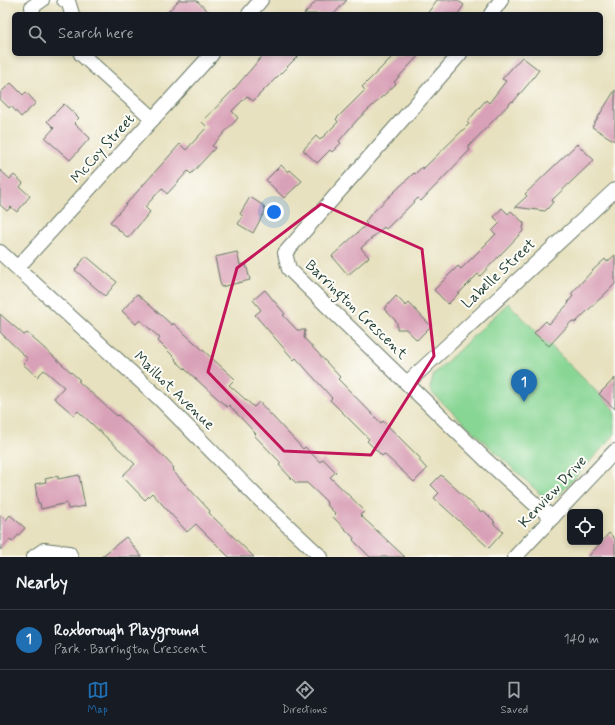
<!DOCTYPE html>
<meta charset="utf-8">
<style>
:root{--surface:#171b24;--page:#20242c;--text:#f1f3f6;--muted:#9ea1a6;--line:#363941;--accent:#1f6fb2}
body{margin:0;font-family:Mynerve,sans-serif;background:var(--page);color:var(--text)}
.controls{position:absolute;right:12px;bottom:12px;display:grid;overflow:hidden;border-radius:6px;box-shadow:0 2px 6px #0003}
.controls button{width:36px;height:36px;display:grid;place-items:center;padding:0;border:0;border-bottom:1px solid var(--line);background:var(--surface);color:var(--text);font:20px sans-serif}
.you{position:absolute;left:274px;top:212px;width:14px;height:14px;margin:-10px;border:3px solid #fff;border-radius:50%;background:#1a73e8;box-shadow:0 0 0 6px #1a73e833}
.badge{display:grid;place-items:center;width:26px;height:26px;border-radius:50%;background:var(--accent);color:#fff;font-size:13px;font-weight:700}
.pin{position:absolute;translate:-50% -33px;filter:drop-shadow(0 1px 2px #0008)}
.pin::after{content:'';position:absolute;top:21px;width:14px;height:12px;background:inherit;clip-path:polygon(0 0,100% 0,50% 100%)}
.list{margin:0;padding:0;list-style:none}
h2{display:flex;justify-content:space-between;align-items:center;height:52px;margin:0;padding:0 16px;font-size:17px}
h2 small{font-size:13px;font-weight:400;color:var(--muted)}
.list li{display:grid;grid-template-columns:26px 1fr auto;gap:12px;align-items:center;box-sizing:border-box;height:60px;padding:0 16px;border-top:1px solid var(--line)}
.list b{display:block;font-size:15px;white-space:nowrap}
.list p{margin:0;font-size:13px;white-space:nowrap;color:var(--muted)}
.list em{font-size:13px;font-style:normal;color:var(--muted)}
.icon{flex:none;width:22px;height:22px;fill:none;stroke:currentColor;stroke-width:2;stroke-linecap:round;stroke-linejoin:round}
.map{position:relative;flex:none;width:615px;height:557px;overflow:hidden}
.search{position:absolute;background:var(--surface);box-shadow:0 2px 6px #0003;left:12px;right:12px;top:12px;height:44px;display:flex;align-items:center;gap:10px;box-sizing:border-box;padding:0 14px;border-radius:6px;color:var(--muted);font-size:15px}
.sheet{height:112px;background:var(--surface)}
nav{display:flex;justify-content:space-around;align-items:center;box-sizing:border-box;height:56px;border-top:1px solid var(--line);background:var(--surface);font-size:11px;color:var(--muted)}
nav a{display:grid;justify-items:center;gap:2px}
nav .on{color:var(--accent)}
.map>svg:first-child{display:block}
.green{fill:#88d694;stroke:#548a64}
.building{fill:#d9a1b7}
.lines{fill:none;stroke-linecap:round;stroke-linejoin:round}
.minor-casing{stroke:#657665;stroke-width:16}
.minor{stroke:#fff;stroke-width:14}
.marked{fill:none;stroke:#c2185b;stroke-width:3;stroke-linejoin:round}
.labels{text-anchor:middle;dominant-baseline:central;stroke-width:4;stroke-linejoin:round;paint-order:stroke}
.street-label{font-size:15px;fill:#1f3d34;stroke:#fdfcf7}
</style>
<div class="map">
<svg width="615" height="557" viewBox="0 0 615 557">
<rect width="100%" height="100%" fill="#fdfcf7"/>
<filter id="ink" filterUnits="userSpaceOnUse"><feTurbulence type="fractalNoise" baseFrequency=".025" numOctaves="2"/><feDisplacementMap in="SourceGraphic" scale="8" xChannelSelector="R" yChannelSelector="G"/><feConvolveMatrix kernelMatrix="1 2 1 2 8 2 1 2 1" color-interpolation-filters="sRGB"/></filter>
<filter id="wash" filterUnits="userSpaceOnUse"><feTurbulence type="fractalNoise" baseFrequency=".012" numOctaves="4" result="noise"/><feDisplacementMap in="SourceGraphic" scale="16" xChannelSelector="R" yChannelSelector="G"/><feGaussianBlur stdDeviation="0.9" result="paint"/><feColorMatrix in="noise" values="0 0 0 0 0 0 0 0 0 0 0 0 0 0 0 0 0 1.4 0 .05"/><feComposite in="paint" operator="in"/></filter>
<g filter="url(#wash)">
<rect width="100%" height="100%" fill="#e7e1bf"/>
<!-- green -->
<path class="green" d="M 508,303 L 615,410 L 615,434 L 558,496 L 551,498 L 540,494 L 535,489 L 433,394 L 430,388 L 434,374 Z"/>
<g id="blocks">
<!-- building -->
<g class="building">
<path d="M 179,0 L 196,0 L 211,14 L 166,14 Z"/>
<path d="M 317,0 L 347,0 L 334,14 L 304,14 Z"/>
<path d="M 437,0 L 457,0 L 464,5 L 458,14 L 427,14 Z"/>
<path d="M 264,54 L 300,54 L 253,101 L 247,96 L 232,111 L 238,118 L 212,146 L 215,148 L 191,174 L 188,171 L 167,194 L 162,188 L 145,207 L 150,212 L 128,238 L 110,222 L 180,144 L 186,150 L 207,127 L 202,122 L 234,89 Z"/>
<path d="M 395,54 L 420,54 L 394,82 L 396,84 L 357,120 L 339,141 L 341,143 L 332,152 L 330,150 L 317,163 L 303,150 L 316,136 L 320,140 L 338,122 L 336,119 L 365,90 L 362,87 Z"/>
<path d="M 522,57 L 539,70 L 530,82 L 513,102 L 512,101 L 468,147 L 470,150 L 421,201 L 418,198 L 386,229 L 384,227 L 361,248 L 369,257 L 348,275 L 332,256 L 367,224 L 365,222 L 371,214 L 414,173 L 415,174 L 422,167 L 423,169 L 469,124 L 467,122 L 486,100 L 489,103 L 506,81 L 502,79 Z"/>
<path d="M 11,83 L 23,95 L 26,92 L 36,103 L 21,117 L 11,106 L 9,108 L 0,99 L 0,93 Z"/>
<path d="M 615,90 L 615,141 L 592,127 Z"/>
<path d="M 64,104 L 79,118 L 74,123 L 90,138 L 70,160 L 45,138 L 54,128 L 47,121 Z"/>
<path d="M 577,144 L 594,160 L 552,200 L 553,202 L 549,207 L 545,211 L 515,207 L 527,196 L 525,194 Z"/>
<path d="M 281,165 L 288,172 L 290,170 L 302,181 L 284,198 L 266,180 Z"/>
<path d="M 0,170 L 10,179 L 14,175 L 23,183 L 20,187 L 30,196 L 17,212 L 11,207 L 7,211 L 0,205 Z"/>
<path d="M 250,197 L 264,206 L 265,211 L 253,233 L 238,224 L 243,216 L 240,214 Z"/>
<path d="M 502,208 L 508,214 L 511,211 L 524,223 L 523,231 L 480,276 L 478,274 L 448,304 L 434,290 L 458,266 L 461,269 L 496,234 L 492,231 L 500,223 L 494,217 Z"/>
<path d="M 237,252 L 240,265 L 246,264 L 250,280 L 221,287 L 215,257 Z"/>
<path d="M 615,255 L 615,284 L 575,323 L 572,321 L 549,346 L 534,333 L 546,321 L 549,324 L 569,303 L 568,302 L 573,296 L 571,294 L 592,271 L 605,259 L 607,262 Z"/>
<path d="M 86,256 L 117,282 L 105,296 L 75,270 Z"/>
<path d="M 265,290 L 285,314 L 283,315 L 297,330 L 305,330 L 304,338 L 340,377 L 338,379 L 381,423 L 383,421 L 421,459 L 419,460 L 427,469 L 414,482 L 384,454 L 382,456 L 367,441 L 369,439 L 330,400 L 332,398 L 296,358 L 294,360 L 255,315 L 261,310 L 253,300 Z"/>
<path d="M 137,294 L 172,325 L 173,323 L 235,379 L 229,385 L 254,407 L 259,402 L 303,449 L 305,447 L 320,462 L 323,459 L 336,472 L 330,477 L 365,511 L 360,515 L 405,557 L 370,557 L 353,540 L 354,538 L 333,517 L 336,514 L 327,505 L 326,501 L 307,483 L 296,483 L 291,478 L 279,465 L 281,463 L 254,435 L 256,434 L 229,405 L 227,407 L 175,360 L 176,359 L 158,341 L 160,338 L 140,320 L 136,324 L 122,311 Z"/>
<path d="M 396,296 L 406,306 L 409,303 L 431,326 L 417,340 L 406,329 L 397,329 L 397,322 L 384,309 Z"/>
<path d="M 0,314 L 24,335 L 27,333 L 80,380 L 78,381 L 117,416 L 118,415 L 164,457 L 174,468 L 172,470 L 210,511 L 209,513 L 254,557 L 229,557 L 196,524 L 187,532 L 152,493 L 145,500 L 122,476 L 135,464 L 78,411 L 74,415 L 54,398 L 64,387 L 44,370 L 37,377 L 23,364 L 28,359 L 0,332 Z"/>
<path d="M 615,378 L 615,409 L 599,394 Z"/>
<path d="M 79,475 L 85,506 L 68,509 L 67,503 L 41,509 L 40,503 L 38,503 L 35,484 L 46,482 L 45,479 L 58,476 L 58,479 Z"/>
<path d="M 441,475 L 481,512 L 483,510 L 495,522 L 493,523 L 503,532 L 489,548 L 434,498 L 439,493 L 431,485 Z"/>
<path d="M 0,515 L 6,520 L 10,515 L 25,528 L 12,542 L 10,539 L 0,550 Z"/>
<path d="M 609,533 L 615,539 L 615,557 L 588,557 Z"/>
<path d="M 126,537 L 142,557 L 101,557 Z"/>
</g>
</g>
</g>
<g filter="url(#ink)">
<use href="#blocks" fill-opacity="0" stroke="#657665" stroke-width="1"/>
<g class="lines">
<!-- minor casing -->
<g class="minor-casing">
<g id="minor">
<path d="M 64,0 L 68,1 L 72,14"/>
<path d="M 33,14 L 32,7 L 42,0"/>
<path d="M 249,14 L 261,0"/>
<path d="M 491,14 L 501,0"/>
<path d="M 81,54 L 153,119"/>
<path d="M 460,54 L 285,253 L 289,269 L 486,460 L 538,507 L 553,517"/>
<path d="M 0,252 L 159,398 L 258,498 L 321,557"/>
<path d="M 18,267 L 212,54"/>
<path d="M 407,383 L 615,190"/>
<path d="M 34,557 L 44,550 L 69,553 L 71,557"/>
<path d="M 515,557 L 615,451"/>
</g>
</g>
<!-- minor -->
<use href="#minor" class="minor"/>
</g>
</g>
<!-- marked area -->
<path class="marked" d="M 321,204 L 422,249 L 434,356 L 371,455 L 284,451 L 208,372 L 237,268 Z"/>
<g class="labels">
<!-- street labels -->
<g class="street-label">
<text transform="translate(103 149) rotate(-48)">McCoy Street</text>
<text transform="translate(499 274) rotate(-43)">Labelle Street</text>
<text transform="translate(356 310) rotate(44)">Barrington Crescent</text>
<text transform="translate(174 391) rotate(44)">Mailhot Avenue</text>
<text transform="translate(553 492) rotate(-47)">Kenview Drive</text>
</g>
</g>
</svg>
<div class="controls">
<button><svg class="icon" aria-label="locate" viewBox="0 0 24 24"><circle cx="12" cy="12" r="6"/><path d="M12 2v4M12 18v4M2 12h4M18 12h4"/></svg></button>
</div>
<div class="you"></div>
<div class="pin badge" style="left:524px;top:402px">1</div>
<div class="search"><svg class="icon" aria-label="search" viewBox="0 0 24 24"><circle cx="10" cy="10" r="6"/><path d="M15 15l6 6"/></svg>Search here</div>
</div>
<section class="sheet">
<h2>Nearby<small></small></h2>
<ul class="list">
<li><span class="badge">1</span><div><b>Roxborough Playground</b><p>Park · Barrington Crescent</p></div><em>140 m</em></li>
</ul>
</section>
<nav>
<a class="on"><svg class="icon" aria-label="map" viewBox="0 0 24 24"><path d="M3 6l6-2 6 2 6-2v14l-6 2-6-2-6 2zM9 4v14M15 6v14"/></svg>Map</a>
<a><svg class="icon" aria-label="directions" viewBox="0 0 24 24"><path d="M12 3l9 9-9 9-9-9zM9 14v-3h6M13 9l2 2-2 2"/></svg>Directions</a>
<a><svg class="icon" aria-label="saved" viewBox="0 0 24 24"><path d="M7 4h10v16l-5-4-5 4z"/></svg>Saved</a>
</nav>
